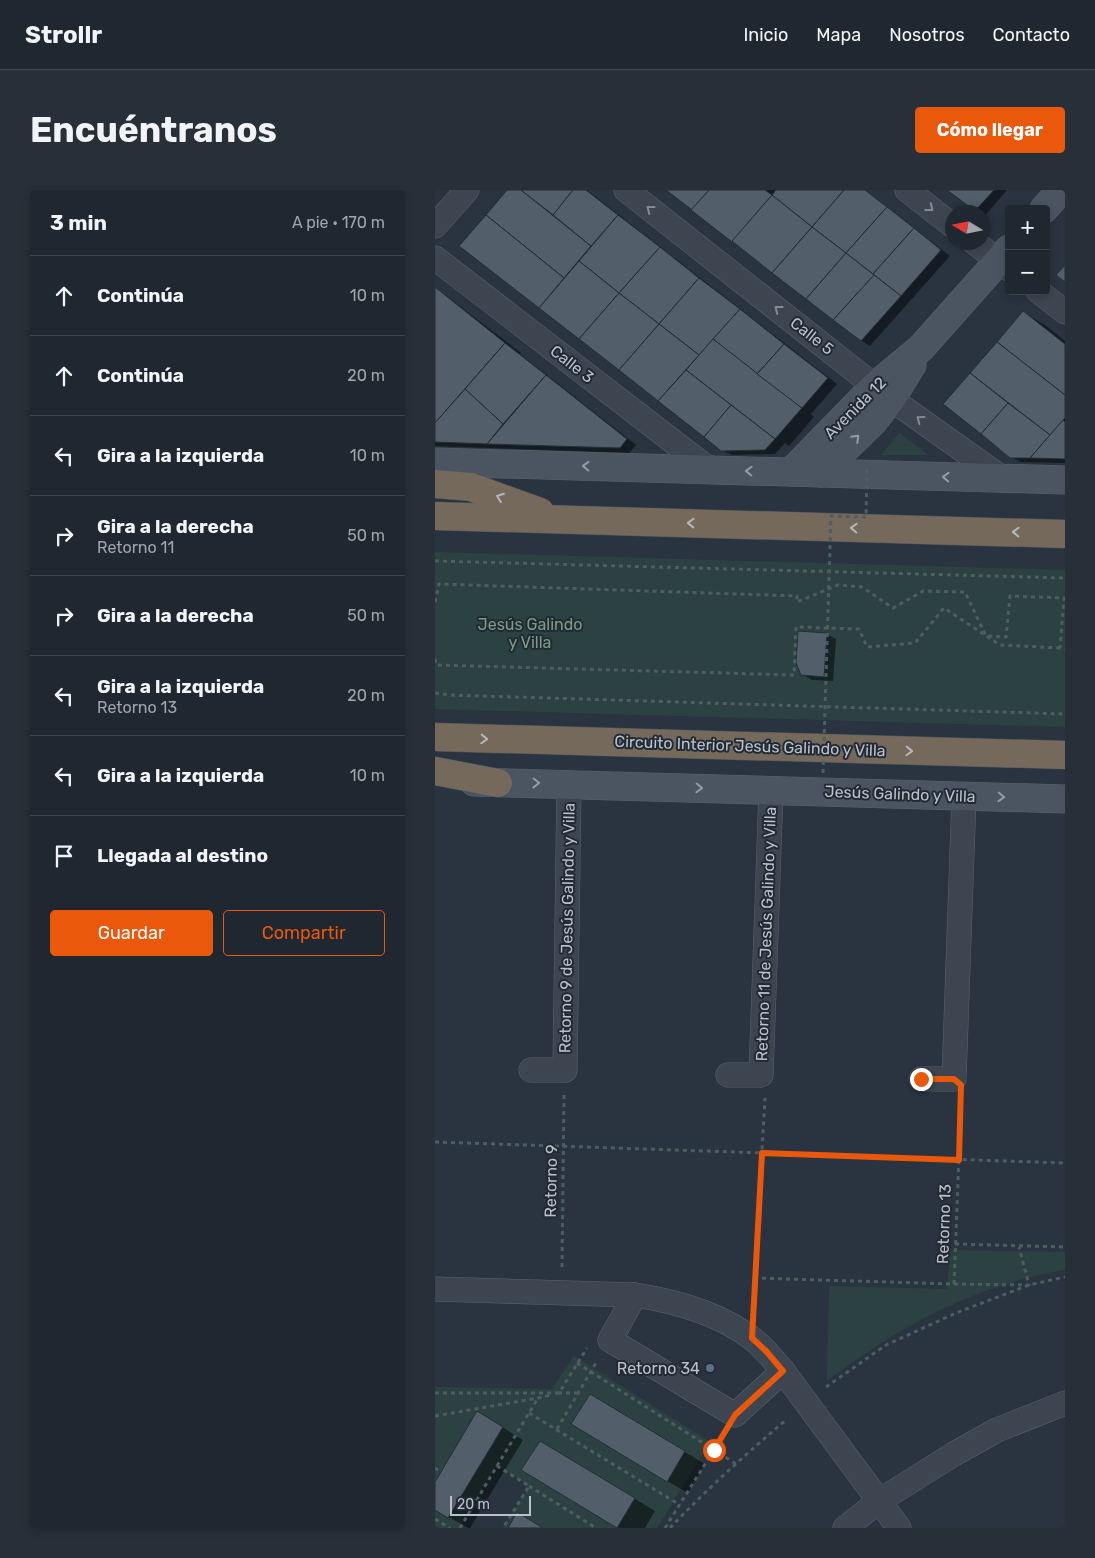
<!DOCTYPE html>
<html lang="es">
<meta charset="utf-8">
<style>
:root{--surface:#1f2730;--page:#272f38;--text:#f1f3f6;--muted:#a1a5ab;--line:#3c444c;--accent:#ea580c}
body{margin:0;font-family:Rubik,sans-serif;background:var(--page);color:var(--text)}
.controls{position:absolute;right:15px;top:15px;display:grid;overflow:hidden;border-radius:5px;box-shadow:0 2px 8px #0003}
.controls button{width:45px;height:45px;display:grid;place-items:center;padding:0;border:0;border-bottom:1px solid var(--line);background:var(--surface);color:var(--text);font:25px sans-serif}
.compass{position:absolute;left:510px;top:15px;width:45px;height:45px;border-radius:50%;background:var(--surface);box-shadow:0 2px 8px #0003;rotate:280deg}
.scale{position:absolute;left:15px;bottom:12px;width:81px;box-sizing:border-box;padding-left:5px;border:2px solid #bac1ca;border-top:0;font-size:14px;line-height:18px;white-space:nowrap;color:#bac1ca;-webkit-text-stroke:4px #222b35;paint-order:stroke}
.stop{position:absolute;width:15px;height:15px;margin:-11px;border:4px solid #ea580c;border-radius:50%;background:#fff}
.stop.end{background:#ea580c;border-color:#fff;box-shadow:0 1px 5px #0008}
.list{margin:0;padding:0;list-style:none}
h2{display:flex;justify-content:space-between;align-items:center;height:65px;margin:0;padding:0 20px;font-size:21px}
h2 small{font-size:16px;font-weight:400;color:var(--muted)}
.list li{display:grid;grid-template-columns:32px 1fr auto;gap:15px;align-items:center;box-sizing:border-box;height:80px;padding:0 20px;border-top:1px solid var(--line)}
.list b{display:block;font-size:19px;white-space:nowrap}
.list p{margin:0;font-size:16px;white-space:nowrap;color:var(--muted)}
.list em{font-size:16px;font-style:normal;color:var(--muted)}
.actions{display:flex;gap:10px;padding:15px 20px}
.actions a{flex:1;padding:11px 0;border:1px solid var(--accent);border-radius:5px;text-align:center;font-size:18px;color:var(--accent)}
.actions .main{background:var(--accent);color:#fff}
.icon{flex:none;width:28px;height:28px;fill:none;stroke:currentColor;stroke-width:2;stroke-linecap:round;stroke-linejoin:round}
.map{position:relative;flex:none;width:630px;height:1338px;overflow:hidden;border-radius:5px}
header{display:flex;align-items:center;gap:30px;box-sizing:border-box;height:70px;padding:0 25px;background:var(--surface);border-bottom:1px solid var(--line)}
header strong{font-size:24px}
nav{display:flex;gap:28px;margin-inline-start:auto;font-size:18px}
.intro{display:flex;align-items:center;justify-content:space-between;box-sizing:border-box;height:120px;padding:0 30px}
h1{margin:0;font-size:35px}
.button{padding:12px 22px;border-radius:5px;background:var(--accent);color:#fff;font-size:18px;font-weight:700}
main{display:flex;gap:30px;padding:0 30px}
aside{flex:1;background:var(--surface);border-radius:5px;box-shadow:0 2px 8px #0003}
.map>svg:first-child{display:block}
.green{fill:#2c4242}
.shadow{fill:#0007}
.building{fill:#525f6a;stroke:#242d37}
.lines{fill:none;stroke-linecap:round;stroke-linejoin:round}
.street-casing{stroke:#5b646d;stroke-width:25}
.secondary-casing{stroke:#5b646d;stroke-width:29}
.highway-casing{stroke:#48515a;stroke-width:29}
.path{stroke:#4b5e60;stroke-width:3;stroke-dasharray:4 4;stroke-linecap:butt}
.street{stroke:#3d4650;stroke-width:24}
.secondary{stroke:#4b5562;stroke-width:28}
.highway{stroke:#75695b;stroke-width:28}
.path-bridge{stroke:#4b5e60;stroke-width:3;stroke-dasharray:4 4;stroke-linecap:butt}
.oneway{stroke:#828a93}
.oneway2{stroke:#939ba6}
.oneway3{stroke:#b3b8bf}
.route{stroke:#ea580c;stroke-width:6}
.service-dot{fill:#5c6f8a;stroke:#222b35;stroke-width:2}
.labels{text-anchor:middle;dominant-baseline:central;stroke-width:4;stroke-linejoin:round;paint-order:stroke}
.street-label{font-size:16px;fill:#bac1ca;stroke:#222b35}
.park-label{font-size:16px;fill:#7a9e80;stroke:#222b35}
.poi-label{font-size:16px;fill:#bac1ca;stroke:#222b35;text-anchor:end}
</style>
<header>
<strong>Strollr</strong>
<nav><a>Inicio</a><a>Mapa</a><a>Nosotros</a><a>Contacto</a></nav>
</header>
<div class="intro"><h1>Encuéntranos</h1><a class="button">Cómo llegar</a></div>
<main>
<aside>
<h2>3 min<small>A pie · 170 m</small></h2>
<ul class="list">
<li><svg class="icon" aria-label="ahead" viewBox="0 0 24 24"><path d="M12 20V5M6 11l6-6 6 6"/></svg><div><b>Continúa</b></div><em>10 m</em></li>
<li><svg class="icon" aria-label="ahead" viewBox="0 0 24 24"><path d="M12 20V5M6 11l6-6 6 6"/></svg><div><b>Continúa</b></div><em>20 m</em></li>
<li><svg class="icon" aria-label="left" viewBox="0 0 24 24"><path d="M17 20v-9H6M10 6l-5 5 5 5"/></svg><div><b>Gira a la izquierda</b></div><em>10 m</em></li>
<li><svg class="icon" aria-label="right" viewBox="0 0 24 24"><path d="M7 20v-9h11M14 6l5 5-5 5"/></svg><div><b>Gira a la derecha</b><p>Retorno 11</p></div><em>50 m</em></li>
<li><svg class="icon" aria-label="right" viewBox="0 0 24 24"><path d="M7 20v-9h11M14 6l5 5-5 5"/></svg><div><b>Gira a la derecha</b></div><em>50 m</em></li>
<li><svg class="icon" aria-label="left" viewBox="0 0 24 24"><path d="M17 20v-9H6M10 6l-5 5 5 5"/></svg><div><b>Gira a la izquierda</b><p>Retorno 13</p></div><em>20 m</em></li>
<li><svg class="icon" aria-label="left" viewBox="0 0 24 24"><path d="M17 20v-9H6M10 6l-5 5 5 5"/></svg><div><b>Gira a la izquierda</b></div><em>10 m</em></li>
<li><svg class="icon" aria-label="arrive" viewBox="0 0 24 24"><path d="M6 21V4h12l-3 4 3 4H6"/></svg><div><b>Llegada al destino</b></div></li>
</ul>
<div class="actions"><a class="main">Guardar</a><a>Compartir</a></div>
</aside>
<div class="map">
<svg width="630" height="1338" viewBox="0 0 630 1338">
<rect width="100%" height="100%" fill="#293440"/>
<!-- green -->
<g class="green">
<path d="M 464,243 L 494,265 L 446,265 Z"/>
<path d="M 0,362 L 630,380 L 630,537 L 0,519 Z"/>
<path d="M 515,1060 L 630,1062 L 630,1080 C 614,1083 597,1086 581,1091 C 512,1111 449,1147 392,1191 L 394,1096 L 512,1099 Z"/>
<path d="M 139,1166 L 275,1252 L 222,1338 L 68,1338 L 94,1296 L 62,1276 L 25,1338 L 0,1338 L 0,1197 L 117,1199 Z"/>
</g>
<!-- shadow -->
<g class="shadow">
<path d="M 74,0 L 152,0 L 402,194 L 376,224 L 379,227 L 354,256 L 350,253 L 340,264 L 297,265 L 287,260 L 105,117 Z"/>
<path d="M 233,0 L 430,0 L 515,66 L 435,156 L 426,150 Z"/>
<path d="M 514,0 L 572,0 L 550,26 L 548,22 L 541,20 Z"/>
<path d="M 0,97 L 86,163 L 85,164 L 201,255 L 194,263 L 0,256 Z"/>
<path d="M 589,123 L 610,135 L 630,151 L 630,273 L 586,272 L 576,267 L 510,213 Z"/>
<path d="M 391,444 L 401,449 L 398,491 L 377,490 L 367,484 Z"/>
<path d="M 176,1218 L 270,1274 L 253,1303 L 232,1291 Z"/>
<path d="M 64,1235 L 88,1250 L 35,1338 L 33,1338 L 0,1319 L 0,1295 Z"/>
<path d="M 126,1264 L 220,1321 L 210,1338 L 184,1338 L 88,1280 Z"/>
</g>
<!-- building -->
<g class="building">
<path d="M 72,0 L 86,0 L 156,56 L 129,88 L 51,25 Z"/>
<path d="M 86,0 L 138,0 L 118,25 Z"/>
<path d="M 138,0 L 151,0 L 183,25 L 156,56 L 118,25 Z"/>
<path d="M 231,0 L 274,0 L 257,20 Z"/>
<path d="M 274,0 L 330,0 L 337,5 L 297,52 L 256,20 Z"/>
<path d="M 341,0 L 409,0 L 377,37 L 337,5 Z"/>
<path d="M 409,0 L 430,0 L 452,17 L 411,63 L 377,37 Z"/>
<path d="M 512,0 L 559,0 L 540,21 Z"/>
<path d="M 337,5 L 377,37 L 337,83 L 297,51 Z"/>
<path d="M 452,17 L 479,38 L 438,84 L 411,63 Z"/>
<path d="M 51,25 L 129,88 L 104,118 L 24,56 Z"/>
<path d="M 183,25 L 225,57 L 184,103 L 144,71 Z"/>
<path d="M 377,37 L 411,63 L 371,109 L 337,83 Z"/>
<path d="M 479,38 L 506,60 L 466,106 L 438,84 Z"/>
<path d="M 225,57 L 264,88 L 224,134 L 184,103 Z"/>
<path d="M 411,63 L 439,85 L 398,130 L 371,109 Z"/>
<path d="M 144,71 L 184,103 L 144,149 L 104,118 Z"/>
<path d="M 630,75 L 630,92 L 621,85 Z"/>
<path d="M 439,85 L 466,106 L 426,151 L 398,130 Z"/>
<path d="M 264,88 L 305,119 L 264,165 L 224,134 Z"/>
<path d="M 0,97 L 70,153 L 0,233 Z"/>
<path d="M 184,103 L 224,134 L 184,180 L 144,149 Z"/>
<path d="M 305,119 L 349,154 L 322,184 L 278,149 Z"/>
<path d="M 588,121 L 630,154 L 630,205 L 562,152 Z"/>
<path d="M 224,134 L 264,165 L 223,211 L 184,180 Z"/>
<path d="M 278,149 L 367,218 L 340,249 L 251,180 Z"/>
<path d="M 562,152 L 630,205 L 630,228 L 615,245 L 535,183 Z"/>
<path d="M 70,153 L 111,185 L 68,234 L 30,199 Z"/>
<path d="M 349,154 L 393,188 L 367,218 L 322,184 Z"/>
<path d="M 251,180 L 296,215 L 269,247 L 223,211 Z"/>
<path d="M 535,183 L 573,213 L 546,244 L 508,214 Z"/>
<path d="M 111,185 L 192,249 L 185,258 L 52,254 Z"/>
<path d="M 30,199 L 68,234 L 52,254 L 0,252 L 0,233 Z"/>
<path d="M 573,213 L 615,245 L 595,268 L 575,268 L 546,244 Z"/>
<path d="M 296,215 L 340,249 L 330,260 L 286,261 L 269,247 Z"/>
<path d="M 628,230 L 630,232 L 630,269 L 595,268 Z"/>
<path d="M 363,441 L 392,443 L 389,487 L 366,485 L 361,473 Z"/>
<path d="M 155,1204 L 250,1261 L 232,1292 L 136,1234 Z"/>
<path d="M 42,1221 L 68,1237 L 13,1328 L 0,1320 L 0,1292 Z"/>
<path d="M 105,1251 L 200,1308 L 182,1338 L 86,1280 Z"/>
<path d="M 82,1322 L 108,1338 L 73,1338 Z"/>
</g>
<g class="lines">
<!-- street casing -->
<g class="street-casing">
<g id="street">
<path d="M 191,0 L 456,209 L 567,288"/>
<path d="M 472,0 L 518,36"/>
<path d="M 0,36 L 32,0"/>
<path d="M 539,52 L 574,79"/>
<path d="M 0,68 L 275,280"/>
<path d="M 603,101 L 630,122"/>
<path d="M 96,880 L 130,880 L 134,594"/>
<path d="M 293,885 L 326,885 L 336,601"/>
<path d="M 486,889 L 519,889 L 529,606"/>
<path d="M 0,1099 L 200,1105 C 240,1111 286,1124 319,1150 C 330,1159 339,1170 348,1181 L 464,1338"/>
<path d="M 200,1105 L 175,1150 L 300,1225 L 348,1181"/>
<path d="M 410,1338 L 444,1311 L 519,1264 L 562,1240 L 630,1213"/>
</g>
</g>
<!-- secondary casing -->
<g class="secondary-casing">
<g id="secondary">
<path d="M 609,19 L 626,0"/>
<path d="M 0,272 L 630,290"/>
<path d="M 356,282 L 440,196 L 486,158 L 574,59"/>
<path d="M 386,283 L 439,231 L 456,209 L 477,175"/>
<path d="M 39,592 L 630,609"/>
</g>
</g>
<!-- highway casing -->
<g class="highway-casing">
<g id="highway">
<path d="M 0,294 L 36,297 L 105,322"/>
<path d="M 0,326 L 630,344"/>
<path d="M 0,547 L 630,565"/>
<path d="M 0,581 L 63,593"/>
</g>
</g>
<!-- path -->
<g class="path">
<path d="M 0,371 L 630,388"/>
<path d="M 0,412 L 4,394 L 362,406 L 362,412 L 403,395 L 427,397 L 458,418 L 488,401 L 530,402 L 551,446 L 571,447 L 575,406 L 629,408 L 625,458 L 630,459"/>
<path d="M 0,469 L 1,475 L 359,485 L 361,437 L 424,439 L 432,457 L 480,453 L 509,418 L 565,455 L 625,458"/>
<path d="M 0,503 L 15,505 L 630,524"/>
<path d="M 0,952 L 630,973"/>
<path d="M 520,1054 L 630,1057"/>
<path d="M 127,1077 L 129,905"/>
<path d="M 319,1088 L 519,1094 L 594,1095 L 584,1057"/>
<path d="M 519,1094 L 526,914"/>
<path d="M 318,1119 L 330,908"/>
<path d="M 142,1173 L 301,1274"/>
<path d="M 391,1197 L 451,1155 L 521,1123 L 594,1095 L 630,1087"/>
<path d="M 0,1203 L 124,1203 L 152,1158"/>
<path d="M 123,1203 L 143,1203"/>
<path d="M 94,1223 L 245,1315"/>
<path d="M 0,1226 L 103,1208 L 117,1205"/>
<path d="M 122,1239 L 161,1173"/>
<path d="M 62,1276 L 103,1208"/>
<path d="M 0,1278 L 6,1282"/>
<path d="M 94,1296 L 161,1338"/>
<path d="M 0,1329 L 15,1338"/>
<path d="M 25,1338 L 62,1276 L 94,1296 L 68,1338"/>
<path d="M 230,1338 L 287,1247"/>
<path d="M 235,1338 C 271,1300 311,1264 351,1230"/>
</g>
<!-- street -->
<use href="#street" class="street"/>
<!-- secondary -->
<use href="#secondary" class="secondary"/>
<!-- highway -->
<use href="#highway" class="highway"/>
<!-- path-bridge -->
<path class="path-bridge" d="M 388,583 L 396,326 L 431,327 L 432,279"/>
</g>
<!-- one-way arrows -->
<defs><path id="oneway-chevron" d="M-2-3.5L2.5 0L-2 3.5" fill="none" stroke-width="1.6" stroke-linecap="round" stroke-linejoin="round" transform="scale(1.25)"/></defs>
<g class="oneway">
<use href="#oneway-chevron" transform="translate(495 18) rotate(38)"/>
<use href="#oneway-chevron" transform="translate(215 19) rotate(-142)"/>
<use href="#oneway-chevron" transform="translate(343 119) rotate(-142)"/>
<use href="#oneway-chevron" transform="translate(485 229) rotate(-144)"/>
</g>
<g class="oneway2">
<use href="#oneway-chevron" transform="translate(421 248) rotate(-45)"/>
<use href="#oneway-chevron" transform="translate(151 276) rotate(-178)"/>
<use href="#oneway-chevron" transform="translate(314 281) rotate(-178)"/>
<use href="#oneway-chevron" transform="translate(511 287) rotate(-178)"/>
<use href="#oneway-chevron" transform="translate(101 593) rotate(1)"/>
<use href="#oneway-chevron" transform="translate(264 598) rotate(2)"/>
<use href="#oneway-chevron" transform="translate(566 607) rotate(2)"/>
</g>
<g class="oneway3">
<use href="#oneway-chevron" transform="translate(65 307) rotate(-160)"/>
<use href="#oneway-chevron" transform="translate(256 333) rotate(-178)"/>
<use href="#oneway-chevron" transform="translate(419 338) rotate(-178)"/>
<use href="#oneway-chevron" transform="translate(581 342) rotate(-178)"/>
<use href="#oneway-chevron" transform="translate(49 549) rotate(2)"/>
<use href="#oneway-chevron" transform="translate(474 561) rotate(2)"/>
</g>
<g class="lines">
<!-- route -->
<path class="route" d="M 279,1260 L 300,1225 L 348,1181 L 331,1161 L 317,1148 L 327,963 L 524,970 L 526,895 L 519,889 L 486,889"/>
</g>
<!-- markers -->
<circle class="service-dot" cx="275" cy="1178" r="5"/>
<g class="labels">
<!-- street labels -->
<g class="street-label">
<text transform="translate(377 146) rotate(38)">Calle 5</text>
<text transform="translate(137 174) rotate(38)">Calle 3</text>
<text transform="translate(420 218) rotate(-45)">Avenida 12</text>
<text transform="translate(315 556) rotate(2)">Circuito Interior Jesús Galindo y Villa</text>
<text transform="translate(465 604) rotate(2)">Jesús Galindo y Villa</text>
<text transform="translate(132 738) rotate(-89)">Retorno 9 de Jesús Galindo y Villa</text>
<text transform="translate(331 744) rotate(-88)">Retorno 11 de Jesús Galindo y Villa</text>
<text transform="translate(116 991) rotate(-89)">Retorno 9</text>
<text transform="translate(509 1034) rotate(-88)">Retorno 13</text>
</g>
<!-- park labels -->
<g class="park-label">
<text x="95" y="434">Jesús Galindo<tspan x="95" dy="18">y Villa</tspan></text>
</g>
<!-- poi labels -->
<g class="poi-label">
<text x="265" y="1178">Retorno 34</text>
</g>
</g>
</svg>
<div class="controls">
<button>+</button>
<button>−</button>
</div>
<svg class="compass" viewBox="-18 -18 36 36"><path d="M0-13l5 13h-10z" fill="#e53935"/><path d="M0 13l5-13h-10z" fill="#a1a5ab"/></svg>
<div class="scale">20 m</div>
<div class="stop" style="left:279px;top:1260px"></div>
<div class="stop end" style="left:486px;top:889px"></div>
</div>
</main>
